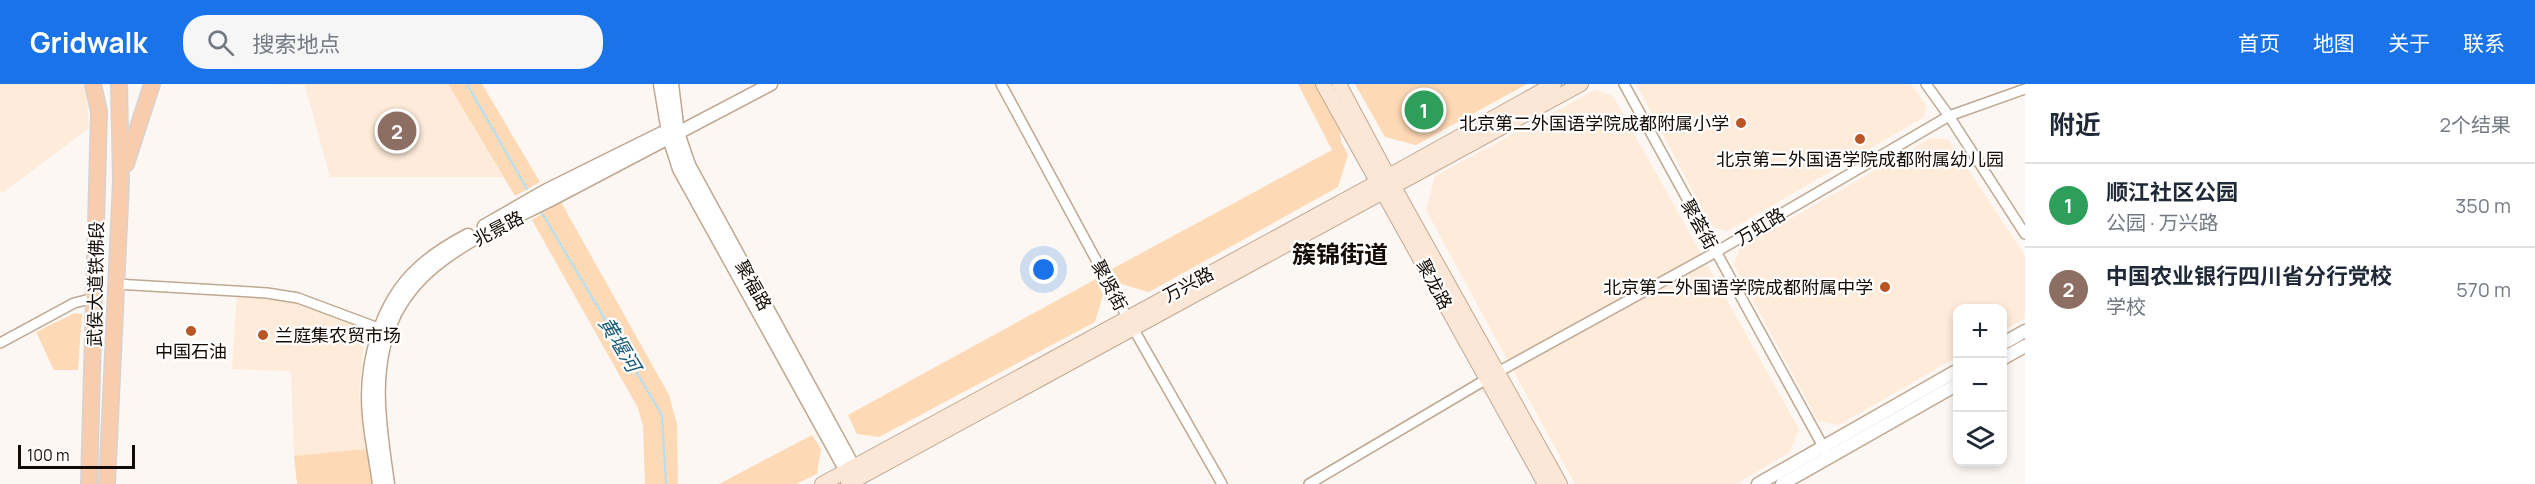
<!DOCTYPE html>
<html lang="zh">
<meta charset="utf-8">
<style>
:root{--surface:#fff;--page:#f6f6f7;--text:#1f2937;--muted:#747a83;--line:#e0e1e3;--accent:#1a73e8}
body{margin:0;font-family:Manrope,"Noto Sans SC",sans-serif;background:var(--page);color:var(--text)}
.controls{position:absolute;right:18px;bottom:18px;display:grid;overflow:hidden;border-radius:12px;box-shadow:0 3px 9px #0003}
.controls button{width:54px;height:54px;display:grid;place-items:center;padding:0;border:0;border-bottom:2px solid var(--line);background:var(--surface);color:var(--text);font:30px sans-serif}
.scale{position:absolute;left:18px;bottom:15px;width:117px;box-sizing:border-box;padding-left:6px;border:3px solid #130b04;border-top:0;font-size:16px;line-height:21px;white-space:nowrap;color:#130b04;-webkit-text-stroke:4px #fff;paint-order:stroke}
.you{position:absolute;left:1044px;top:186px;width:21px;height:21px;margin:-15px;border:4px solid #fff;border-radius:50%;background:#1a73e8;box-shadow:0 0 0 9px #1a73e833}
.badge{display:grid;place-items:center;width:39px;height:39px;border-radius:50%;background:var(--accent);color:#fff;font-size:20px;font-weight:700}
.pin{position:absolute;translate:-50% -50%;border:3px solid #fff;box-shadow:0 2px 6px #0006}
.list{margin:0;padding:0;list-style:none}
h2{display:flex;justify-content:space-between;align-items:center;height:78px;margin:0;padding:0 24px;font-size:26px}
h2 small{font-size:20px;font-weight:400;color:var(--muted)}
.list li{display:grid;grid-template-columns:39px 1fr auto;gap:18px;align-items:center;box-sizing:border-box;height:84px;padding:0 24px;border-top:2px solid var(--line)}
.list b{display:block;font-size:22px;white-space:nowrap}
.list p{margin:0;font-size:20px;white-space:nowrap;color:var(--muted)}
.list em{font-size:20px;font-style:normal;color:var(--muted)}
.icon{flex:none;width:33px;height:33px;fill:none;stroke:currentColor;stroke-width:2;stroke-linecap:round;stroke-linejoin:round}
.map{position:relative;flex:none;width:2025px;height:400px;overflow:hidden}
header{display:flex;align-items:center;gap:36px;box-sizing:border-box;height:84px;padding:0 30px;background:var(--accent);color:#fff}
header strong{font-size:28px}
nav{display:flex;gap:33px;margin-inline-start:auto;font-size:21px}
.search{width:420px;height:54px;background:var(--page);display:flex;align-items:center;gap:15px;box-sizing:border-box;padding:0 21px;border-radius:24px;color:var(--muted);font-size:22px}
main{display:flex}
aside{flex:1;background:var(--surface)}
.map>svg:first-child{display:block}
.built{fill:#feebd9}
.green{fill:#fdd9b5}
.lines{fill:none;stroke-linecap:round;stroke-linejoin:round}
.stream{stroke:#afe0fb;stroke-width:2}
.minor-casing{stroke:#bfa891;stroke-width:12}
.tertiary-casing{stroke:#bfa891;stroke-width:15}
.secondary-casing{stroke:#bfa891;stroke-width:16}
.primary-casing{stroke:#d5d3d2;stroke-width:18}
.minor{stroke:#fff;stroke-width:9}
.tertiary{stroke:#fff;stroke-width:12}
.secondary{stroke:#fce6d6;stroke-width:14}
.primary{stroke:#f9ccad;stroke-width:15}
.poi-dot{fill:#ba5526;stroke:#fff;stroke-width:2}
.labels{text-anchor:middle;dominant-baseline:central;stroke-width:4.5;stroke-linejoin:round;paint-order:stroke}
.poi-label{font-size:18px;fill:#130b04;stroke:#fff;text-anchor:end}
.street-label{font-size:18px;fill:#130b04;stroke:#fff}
.water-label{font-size:20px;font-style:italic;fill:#155876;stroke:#fff}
.district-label{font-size:24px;font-weight:bold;fill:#130b04;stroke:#fff}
</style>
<header>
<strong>Gridwalk</strong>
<div class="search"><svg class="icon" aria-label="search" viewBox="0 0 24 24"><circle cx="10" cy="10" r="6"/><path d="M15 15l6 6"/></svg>搜索地点</div>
<nav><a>首页</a><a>地图</a><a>关于</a><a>联系</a></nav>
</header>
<main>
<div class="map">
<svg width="2025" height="400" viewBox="0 0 2025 400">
<rect width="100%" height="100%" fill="#fcf7f2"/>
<!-- built -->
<g class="built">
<path d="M 0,0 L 86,0 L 89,44 L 2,109 L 0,106 Z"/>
<path d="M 262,0 L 448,0 L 503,93 L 330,93 L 305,1 Z"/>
<path d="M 1636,0 L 1911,0 L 1926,21 L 1924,33 L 1728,147 L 1712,143 Z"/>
<path d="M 1595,6 L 1613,12 L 1799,345 L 1790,368 L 1736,400 L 1575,400 L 1426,126 L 1435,92 Z"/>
<path d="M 1931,54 L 1949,56 L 2025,172 L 2025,234 L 2003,247 L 2002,225 L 1958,225 L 1957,273 L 1839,341 L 1818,337 L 1734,181 L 1740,164 Z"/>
<path d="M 237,212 L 291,217 L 356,241 L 364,257 L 359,311 L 367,365 L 320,372 L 294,372 L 291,287 L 232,285 Z"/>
</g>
<!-- green -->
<g class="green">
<path d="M 448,0 L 482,0 L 540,98 L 515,112 Z"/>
<path d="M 1298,0 L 1315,0 L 1340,47 L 1341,57 L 1348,71 L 1338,103 L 1149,208 L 1121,200 L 1112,185 L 1332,66 Z"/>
<path d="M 1355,0 L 1527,0 L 1416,61 L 1385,53 Z"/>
<path d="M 561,118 L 669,311 L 677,340 L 678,400 L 645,400 L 643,342 L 638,324 L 532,136 Z"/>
<path d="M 1096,195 L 1103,211 L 1095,238 L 879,353 L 857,350 L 848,331 Z"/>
<path d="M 75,229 L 82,230 L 78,286 L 54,286 L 36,248 Z"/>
<path d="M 812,351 L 821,365 L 817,390 L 796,400 L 719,400 Z"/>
<path d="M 367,365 L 373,400 L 297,400 L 294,372 Z"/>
</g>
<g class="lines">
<!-- stream -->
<g class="stream">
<path d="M 467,0 L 527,105"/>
<path d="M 542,129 L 662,331 L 666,400"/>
</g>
<!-- minor casing -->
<g class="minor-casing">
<g id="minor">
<path d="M 1001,0 L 1133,244 L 1222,400"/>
<path d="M 1624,0 L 1825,366"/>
<path d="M 1926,0 L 1949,32 L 2025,150"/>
<path d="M 116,200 L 267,209 L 298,214 L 381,245"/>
<path d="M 0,259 L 74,219 L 94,214"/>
<path d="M 1498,288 L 1716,168 L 1949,32 L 2025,5"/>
<path d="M 1309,400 L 1485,296"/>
</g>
</g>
<!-- tertiary casing -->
<g class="tertiary-casing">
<g id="tertiary">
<path d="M 660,0 L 669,54 L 679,85 L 850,394"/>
<path d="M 672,0 L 678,49 L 689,81 L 856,387"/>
<path d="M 484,142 L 545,107 L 662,49"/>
<path d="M 2002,260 L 2025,247"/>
<path d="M 2002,275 L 2025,262"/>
<path d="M 379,400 C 376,377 371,355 369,332 C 364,281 380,219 419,184 C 434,170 451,160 468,151"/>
<path d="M 388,400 C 380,343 369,285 395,230 C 406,209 423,190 442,176 C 476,150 520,132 558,112 C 629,75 700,37 771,0"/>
<path d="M 1758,400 L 1958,286"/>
<path d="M 1782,400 L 1958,300"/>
</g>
</g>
<!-- secondary casing -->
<g class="secondary-casing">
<g id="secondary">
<path d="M 1323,0 L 1545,400"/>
<path d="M 1339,0 L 1394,103 L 1560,400"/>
<path d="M 822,400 L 1376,99 L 1554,0"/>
<path d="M 848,400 L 1581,0"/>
</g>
</g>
<!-- primary casing -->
<g class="primary-casing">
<g id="primary">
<path d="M 126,80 L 152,0"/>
<path d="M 89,400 L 99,28 L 93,0"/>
<path d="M 107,400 L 121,97 L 119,0"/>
</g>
</g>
<!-- minor -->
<use href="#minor" class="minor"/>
<!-- tertiary -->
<use href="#tertiary" class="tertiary"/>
<!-- secondary -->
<use href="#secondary" class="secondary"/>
<!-- primary -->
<use href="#primary" class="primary"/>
</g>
<!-- markers -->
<g class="poi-dot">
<circle cx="1741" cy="39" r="6"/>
<circle cx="1860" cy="55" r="6"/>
<circle cx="1885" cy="203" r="6"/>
<circle cx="191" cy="247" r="6"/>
<circle cx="263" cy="251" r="6"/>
</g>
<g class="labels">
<!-- poi labels -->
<g class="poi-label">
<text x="1729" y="39">北京第二外国语学院成都附属小学</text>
<text x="1860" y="75" text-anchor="middle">北京第二外国语学院成都附属幼儿园</text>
<text x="1873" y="203">北京第二外国语学院成都附属中学</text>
<text x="275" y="251" text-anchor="start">兰庭集农贸市场</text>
<text x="191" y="267" text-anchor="middle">中国石油</text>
</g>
<!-- street labels -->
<g class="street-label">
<text transform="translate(1700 140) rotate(61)">聚荟街</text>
<text transform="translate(1760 142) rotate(-31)">万虹路</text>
<text transform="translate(498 144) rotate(-28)">兆景路</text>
<text transform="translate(95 200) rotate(-89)">武侯大道铁佛段</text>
<text transform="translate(1188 200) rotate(-28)">万兴路</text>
<text transform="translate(1435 200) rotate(62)">聚龙路</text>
<text transform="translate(754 201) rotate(61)">聚福路</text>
<text transform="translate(1110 201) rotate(62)">聚贤街</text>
</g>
<!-- water labels -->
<g class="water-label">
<text transform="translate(620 260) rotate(59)">黄堰河</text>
</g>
<!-- district labels -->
<g class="district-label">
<text x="1340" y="169">簇锦街道</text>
</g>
</g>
</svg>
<div class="controls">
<button>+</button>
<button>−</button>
<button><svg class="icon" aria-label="layers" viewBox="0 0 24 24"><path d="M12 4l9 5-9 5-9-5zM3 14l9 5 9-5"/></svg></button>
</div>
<div class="scale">100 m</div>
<div class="you"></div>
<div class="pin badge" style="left:1424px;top:26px;background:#2e9e5b">1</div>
<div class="pin badge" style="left:397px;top:47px;background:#8d6e63">2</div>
</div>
<aside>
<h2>附近<small>2个结果</small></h2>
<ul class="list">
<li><span class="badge" style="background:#2e9e5b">1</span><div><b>顺江社区公园</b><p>公园 · 万兴路</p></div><em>350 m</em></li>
<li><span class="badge" style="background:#8d6e63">2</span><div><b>中国农业银行四川省分行党校</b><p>学校</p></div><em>570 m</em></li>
</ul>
</aside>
</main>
